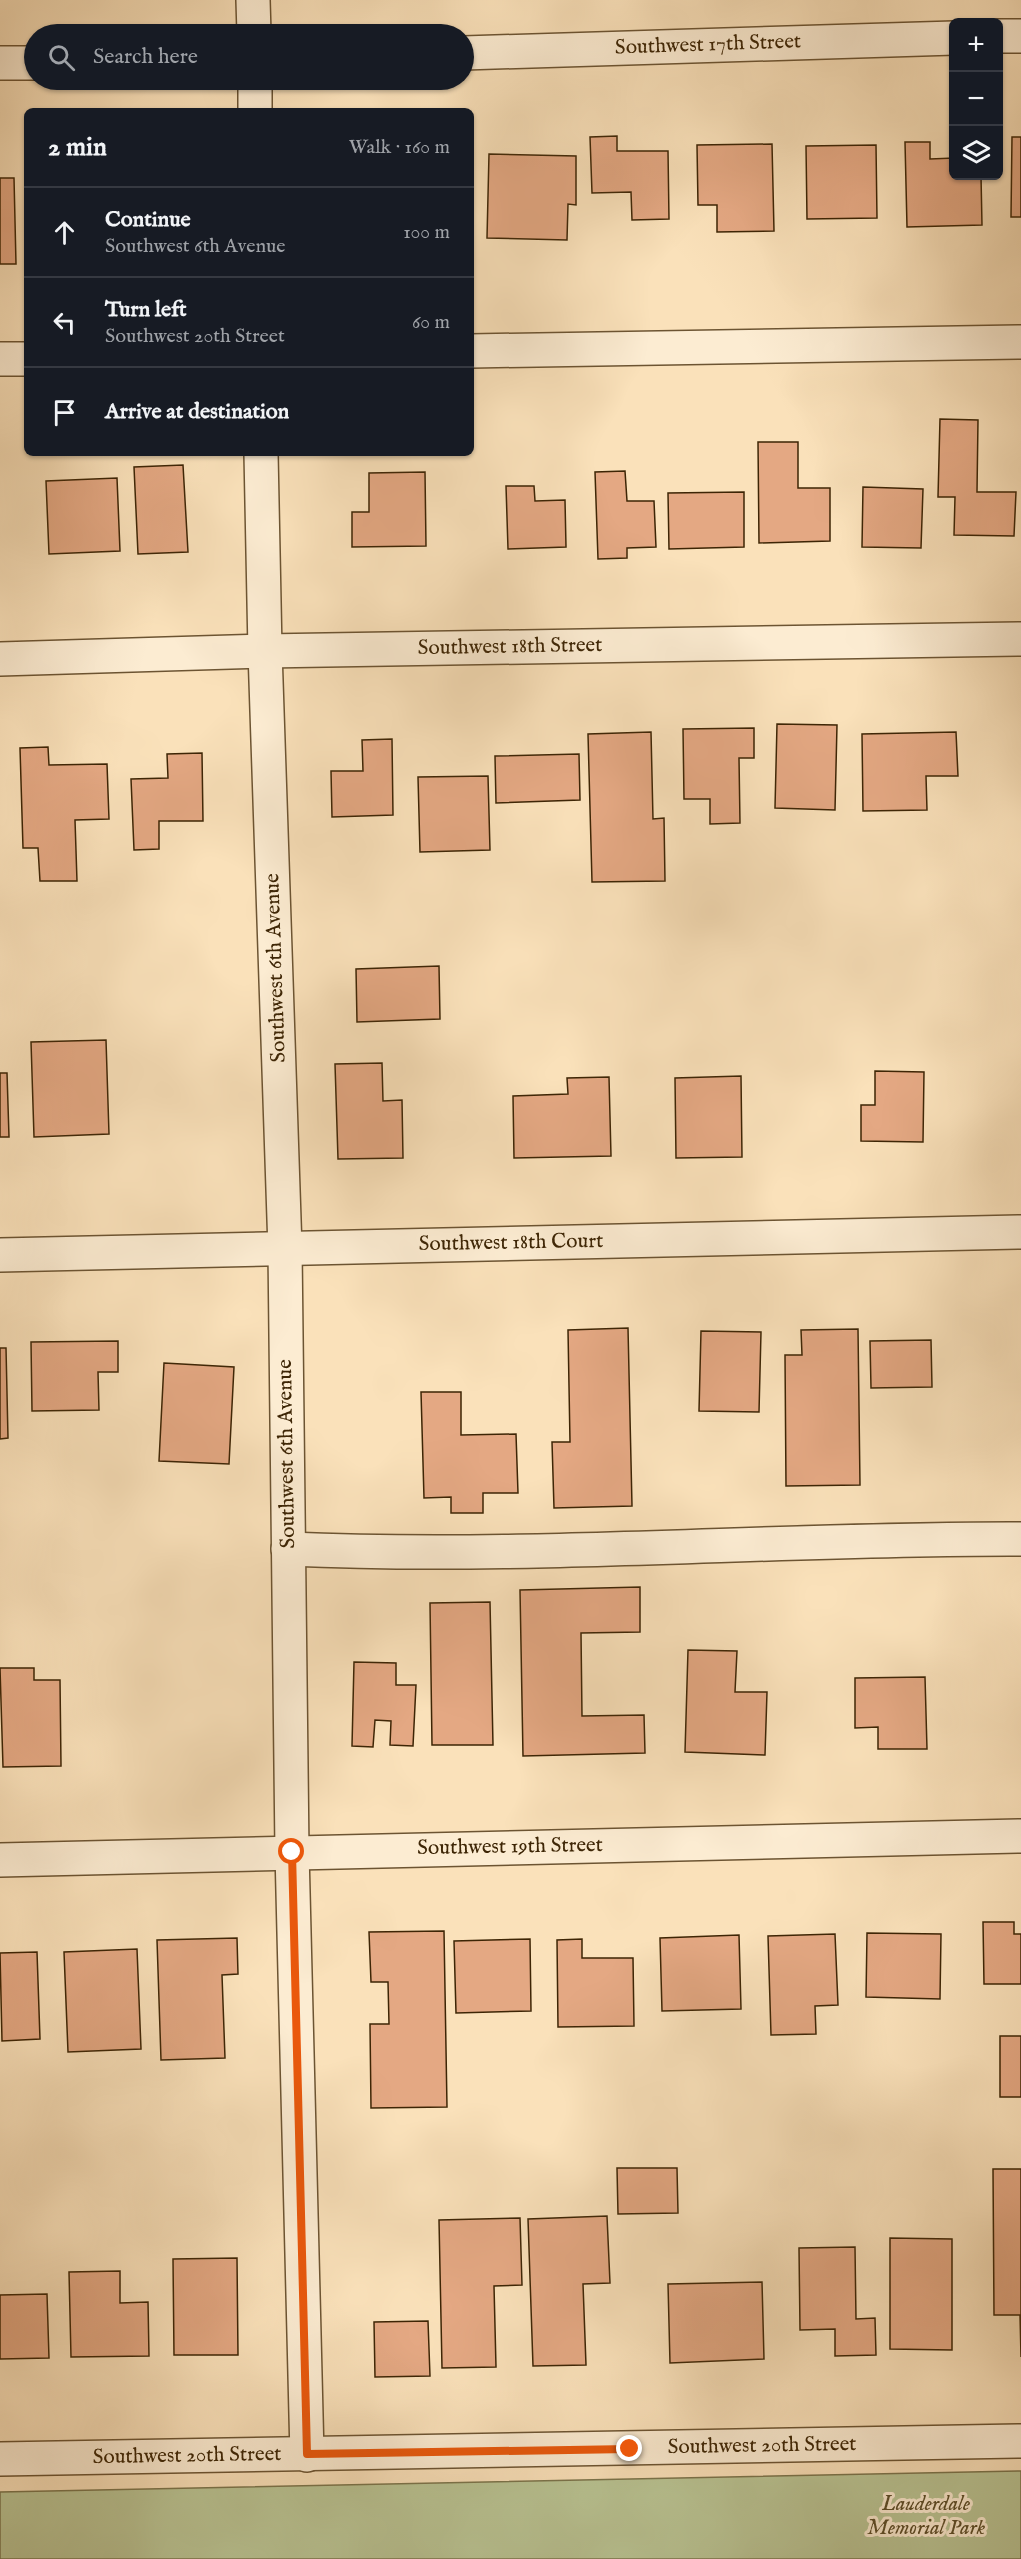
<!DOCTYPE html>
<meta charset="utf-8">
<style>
:root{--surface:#171b24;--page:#242831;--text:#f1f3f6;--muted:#9ea1a6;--line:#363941}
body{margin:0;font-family:"IM FELL English",serif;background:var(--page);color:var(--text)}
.controls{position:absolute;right:18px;top:18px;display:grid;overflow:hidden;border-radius:9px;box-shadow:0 2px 4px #0004}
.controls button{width:54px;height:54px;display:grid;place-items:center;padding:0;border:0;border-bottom:2px solid var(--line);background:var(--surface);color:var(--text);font:30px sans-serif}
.stop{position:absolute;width:18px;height:18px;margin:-14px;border:4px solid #ea580c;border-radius:50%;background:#fff}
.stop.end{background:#ea580c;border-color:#fff;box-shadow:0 2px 6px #0008}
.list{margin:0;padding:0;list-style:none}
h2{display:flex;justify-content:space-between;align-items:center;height:78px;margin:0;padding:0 24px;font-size:26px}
h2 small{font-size:20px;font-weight:400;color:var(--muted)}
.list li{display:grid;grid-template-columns:39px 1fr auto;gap:18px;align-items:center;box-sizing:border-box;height:90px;padding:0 24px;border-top:2px solid var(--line)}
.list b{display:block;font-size:22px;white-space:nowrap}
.list p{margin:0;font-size:20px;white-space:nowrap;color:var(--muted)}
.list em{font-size:20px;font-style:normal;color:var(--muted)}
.icon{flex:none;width:33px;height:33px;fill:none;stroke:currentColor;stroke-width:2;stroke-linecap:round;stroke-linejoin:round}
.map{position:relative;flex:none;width:1021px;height:2559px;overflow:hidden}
.search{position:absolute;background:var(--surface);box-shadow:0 2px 4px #0004;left:24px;top:24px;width:450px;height:66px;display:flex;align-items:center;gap:15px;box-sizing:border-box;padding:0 21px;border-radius:33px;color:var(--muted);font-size:22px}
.panel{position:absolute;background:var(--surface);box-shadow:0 2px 4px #0004;left:24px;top:108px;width:450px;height:348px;border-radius:9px}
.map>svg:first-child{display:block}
.green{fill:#b9c494;stroke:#7b744c;stroke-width:1.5}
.building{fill:#e4a883;stroke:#3d2505;stroke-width:1.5}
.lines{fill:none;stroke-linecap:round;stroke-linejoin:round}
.minor-casing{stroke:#6c5432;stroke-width:36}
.minor{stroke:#fcecd2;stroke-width:33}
.route{stroke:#ea580c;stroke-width:8}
.labels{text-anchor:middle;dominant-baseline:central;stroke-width:6;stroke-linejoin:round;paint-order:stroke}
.street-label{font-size:21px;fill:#3d2505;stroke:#fcecd2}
.park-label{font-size:21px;font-style:italic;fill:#5c4d29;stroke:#fcecd2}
</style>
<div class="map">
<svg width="1021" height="2559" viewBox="0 0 1021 2559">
<rect width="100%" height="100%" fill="#fae1ba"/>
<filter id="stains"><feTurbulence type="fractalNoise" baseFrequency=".00333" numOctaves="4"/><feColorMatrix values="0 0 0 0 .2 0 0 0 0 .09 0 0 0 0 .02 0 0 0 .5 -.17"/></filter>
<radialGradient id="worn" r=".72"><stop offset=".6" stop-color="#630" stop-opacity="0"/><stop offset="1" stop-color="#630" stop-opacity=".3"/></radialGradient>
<!-- green -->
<path class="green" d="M 1021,2471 L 1021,2559 L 0,2559 L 0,2492 Z"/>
<!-- building -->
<g class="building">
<path d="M 617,136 L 617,151 L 668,151 L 669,219 L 632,220 L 631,192 L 592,193 L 590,137 Z"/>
<path d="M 1012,137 L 1021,137 L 1021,217 L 1011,217 Z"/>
<path d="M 905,142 L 930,142 L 930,159 L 954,158 L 954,176 L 981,176 L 982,225 L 907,227 Z"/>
<path d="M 772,144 L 774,231 L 717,232 L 717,205 L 698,205 L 697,145 Z"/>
<path d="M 876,145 L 877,218 L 807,219 L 806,146 Z"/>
<path d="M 489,154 L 576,156 L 576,205 L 568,204 L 567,240 L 487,238 Z"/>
<path d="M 0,178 L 14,178 L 16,264 L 0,264 Z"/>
<path d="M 940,419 L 978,420 L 977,492 L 1016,492 L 1014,536 L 954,535 L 955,497 L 938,497 Z"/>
<path d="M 758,442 L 798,442 L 798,488 L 830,488 L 830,541 L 759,543 Z"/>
<path d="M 183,465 L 188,552 L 138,554 L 134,467 Z"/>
<path d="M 625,471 L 627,501 L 654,501 L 656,547 L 627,548 L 627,558 L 598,559 L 595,472 Z"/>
<path d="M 425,472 L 426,546 L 352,547 L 352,512 L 369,512 L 369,473 Z"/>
<path d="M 117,478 L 120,551 L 49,554 L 46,481 Z"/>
<path d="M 506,486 L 534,486 L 535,501 L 565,500 L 566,547 L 508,549 Z"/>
<path d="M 863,487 L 923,489 L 921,548 L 862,547 Z"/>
<path d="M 744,492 L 744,547 L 669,549 L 668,493 Z"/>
<path d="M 777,724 L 837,725 L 835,810 L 775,808 Z"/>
<path d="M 754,728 L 754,758 L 739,758 L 740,823 L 710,824 L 710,799 L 684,799 L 683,729 Z"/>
<path d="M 651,732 L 653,819 L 664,818 L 665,881 L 592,882 L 588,734 Z"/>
<path d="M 956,732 L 958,776 L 926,776 L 927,810 L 863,811 L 862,734 Z"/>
<path d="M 392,739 L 393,815 L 332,817 L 331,771 L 363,771 L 362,740 Z"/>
<path d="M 48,747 L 49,765 L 107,764 L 109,819 L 75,820 L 77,881 L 40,881 L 38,848 L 23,848 L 20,748 Z"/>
<path d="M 202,753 L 203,821 L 159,821 L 159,849 L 134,850 L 131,779 L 168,778 L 167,754 Z"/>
<path d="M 579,754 L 580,800 L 496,803 L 495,756 Z"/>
<path d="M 488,776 L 490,850 L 420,852 L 418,777 Z"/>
<path d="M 439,966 L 440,1019 L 357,1022 L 356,969 Z"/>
<path d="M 106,1040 L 109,1134 L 34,1137 L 31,1042 Z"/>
<path d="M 382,1063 L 383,1101 L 402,1100 L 403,1158 L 338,1159 L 335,1064 Z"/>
<path d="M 875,1071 L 924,1072 L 923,1142 L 861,1141 L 861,1105 L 875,1105 Z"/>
<path d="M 0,1073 L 7,1073 L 9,1137 L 0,1137 Z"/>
<path d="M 741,1076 L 742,1157 L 676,1158 L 675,1078 Z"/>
<path d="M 609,1077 L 611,1156 L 514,1158 L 513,1096 L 568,1094 L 567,1078 Z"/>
<path d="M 628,1328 L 632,1506 L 554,1508 L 552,1442 L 570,1442 L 568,1330 Z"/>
<path d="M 858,1329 L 860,1485 L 786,1486 L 785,1355 L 802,1355 L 801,1330 Z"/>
<path d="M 701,1331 L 761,1332 L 759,1412 L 699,1411 Z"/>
<path d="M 931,1340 L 932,1387 L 871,1388 L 870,1341 Z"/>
<path d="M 118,1341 L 118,1372 L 98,1372 L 99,1410 L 32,1411 L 31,1342 Z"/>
<path d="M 0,1348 L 6,1348 L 8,1438 L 0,1439 Z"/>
<path d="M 164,1363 L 234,1367 L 229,1464 L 159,1461 Z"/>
<path d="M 421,1392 L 461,1392 L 461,1435 L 516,1434 L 518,1493 L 483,1493 L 483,1513 L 451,1513 L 451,1497 L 424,1498 Z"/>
<path d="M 640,1587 L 640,1632 L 581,1633 L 582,1716 L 644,1715 L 645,1753 L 523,1756 L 520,1590 Z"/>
<path d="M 490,1602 L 493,1745 L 432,1745 L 430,1603 Z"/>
<path d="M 688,1650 L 737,1651 L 735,1692 L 767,1692 L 765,1755 L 685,1752 Z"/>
<path d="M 354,1662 L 396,1663 L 396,1685 L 416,1685 L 413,1746 L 390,1745 L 391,1721 L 375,1720 L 373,1747 L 352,1746 Z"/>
<path d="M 0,1668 L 34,1668 L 34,1680 L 60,1680 L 61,1766 L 3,1767 Z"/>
<path d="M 925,1677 L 927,1749 L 878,1749 L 878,1727 L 855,1728 L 855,1678 Z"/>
<path d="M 983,1922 L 1014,1922 L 1014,1934 L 1021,1934 L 1021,1984 L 984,1984 Z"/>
<path d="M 444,1931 L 447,2107 L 371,2108 L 370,2024 L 389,2024 L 388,1982 L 371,1982 L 369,1932 Z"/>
<path d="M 867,1933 L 941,1934 L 940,1999 L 866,1997 Z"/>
<path d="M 835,1934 L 838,2005 L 815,2006 L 816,2034 L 771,2035 L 768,1936 Z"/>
<path d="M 739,1935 L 741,2009 L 662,2011 L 660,1938 Z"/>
<path d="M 237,1938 L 238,1974 L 222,1975 L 225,2058 L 161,2060 L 157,1940 Z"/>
<path d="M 530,1939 L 531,2011 L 456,2013 L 454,1941 Z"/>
<path d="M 582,1939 L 582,1958 L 633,1958 L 634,2026 L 558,2027 L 557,1940 Z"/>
<path d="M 137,1949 L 141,2049 L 68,2052 L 64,1952 Z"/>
<path d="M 37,1952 L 40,2039 L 2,2041 L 0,1953 Z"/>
<rect x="1000" y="2036" width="21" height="61"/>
<path d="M 617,2168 L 677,2168 L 678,2213 L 618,2214 Z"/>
<path d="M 993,2169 L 1021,2169 L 1021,2357 L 1020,2315 L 994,2315 Z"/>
<path d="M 607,2216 L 610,2283 L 583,2284 L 586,2365 L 533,2366 L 528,2219 Z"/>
<path d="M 520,2218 L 522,2285 L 494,2286 L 496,2367 L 442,2368 L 439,2220 Z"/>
<path d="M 890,2238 L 952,2239 L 952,2350 L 890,2349 Z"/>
<path d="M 855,2247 L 856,2319 L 875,2318 L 876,2355 L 835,2356 L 835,2329 L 800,2330 L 799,2248 Z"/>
<path d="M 237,2258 L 238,2355 L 174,2355 L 173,2259 Z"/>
<path d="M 120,2271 L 120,2303 L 148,2302 L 149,2356 L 71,2357 L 69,2272 Z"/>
<path d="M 762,2282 L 764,2359 L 670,2363 L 668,2284 Z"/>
<path d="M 47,2294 L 49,2358 L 0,2359 L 0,2295 Z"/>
<path d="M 428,2321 L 430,2376 L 375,2377 L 374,2322 Z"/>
</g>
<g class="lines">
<!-- minor casing -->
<g class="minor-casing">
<g id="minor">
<path d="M 253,0 L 254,34"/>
<path d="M 998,36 L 1021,36"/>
<path d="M 464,53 L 954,38"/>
<path d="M 0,63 L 34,63"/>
<path d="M 255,80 L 255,111"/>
<path d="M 471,351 L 1021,342"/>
<path d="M 0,359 L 27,359"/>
<path d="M 261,453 L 265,651 L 285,1249 L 292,1852 L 307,2455"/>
<path d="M 0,659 L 265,651 L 1021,639"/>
<path d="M 0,1255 L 1021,1232"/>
<path d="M 288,1549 C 532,1560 777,1538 1021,1539"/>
<path d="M 0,1860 L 1021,1836"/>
<path d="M 0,2459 L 1021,2441"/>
</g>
</g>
<!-- minor -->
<use href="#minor" class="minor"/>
</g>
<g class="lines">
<!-- route -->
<path class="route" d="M 292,1852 L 307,2454 L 630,2449"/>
</g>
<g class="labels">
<!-- street labels -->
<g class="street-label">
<text transform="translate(708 45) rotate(-2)">Southwest 17th Street</text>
<text transform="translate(510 647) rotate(-1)">Southwest 18th Street</text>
<text transform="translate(276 968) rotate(-92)">Southwest 6th Avenue</text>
<text transform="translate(511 1243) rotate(-1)">Southwest 18th Court</text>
<text transform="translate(287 1454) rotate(-91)">Southwest 6th Avenue</text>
<text transform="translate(510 1847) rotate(-1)">Southwest 19th Street</text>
<text transform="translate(762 2446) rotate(-1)">Southwest 20th Street</text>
<text transform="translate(187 2456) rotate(-1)">Southwest 20th Street</text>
</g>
<!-- park labels -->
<g class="park-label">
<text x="926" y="2504">Lauderdale<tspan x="926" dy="24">Memorial Park</tspan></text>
</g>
</g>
<rect width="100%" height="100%" filter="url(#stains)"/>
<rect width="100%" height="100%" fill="url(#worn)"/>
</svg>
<div class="controls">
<button>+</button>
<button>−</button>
<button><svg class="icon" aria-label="layers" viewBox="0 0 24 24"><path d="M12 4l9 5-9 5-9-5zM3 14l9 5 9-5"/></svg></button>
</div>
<div class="stop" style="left:292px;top:1852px"></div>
<div class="stop end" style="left:630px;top:2449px"></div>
<div class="search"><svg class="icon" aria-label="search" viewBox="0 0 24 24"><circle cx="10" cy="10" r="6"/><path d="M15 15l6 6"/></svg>Search here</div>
<section class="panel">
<h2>2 min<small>Walk · 160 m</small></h2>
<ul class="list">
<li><svg class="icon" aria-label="ahead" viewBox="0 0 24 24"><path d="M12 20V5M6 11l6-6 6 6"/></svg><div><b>Continue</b><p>Southwest 6th Avenue</p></div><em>100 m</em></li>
<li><svg class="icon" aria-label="left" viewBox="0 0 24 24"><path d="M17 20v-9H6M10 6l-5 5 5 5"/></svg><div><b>Turn left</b><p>Southwest 20th Street</p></div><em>60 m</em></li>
<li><svg class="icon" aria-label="arrive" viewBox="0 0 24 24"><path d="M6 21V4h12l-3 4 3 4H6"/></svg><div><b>Arrive at destination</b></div></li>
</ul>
</section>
</div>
